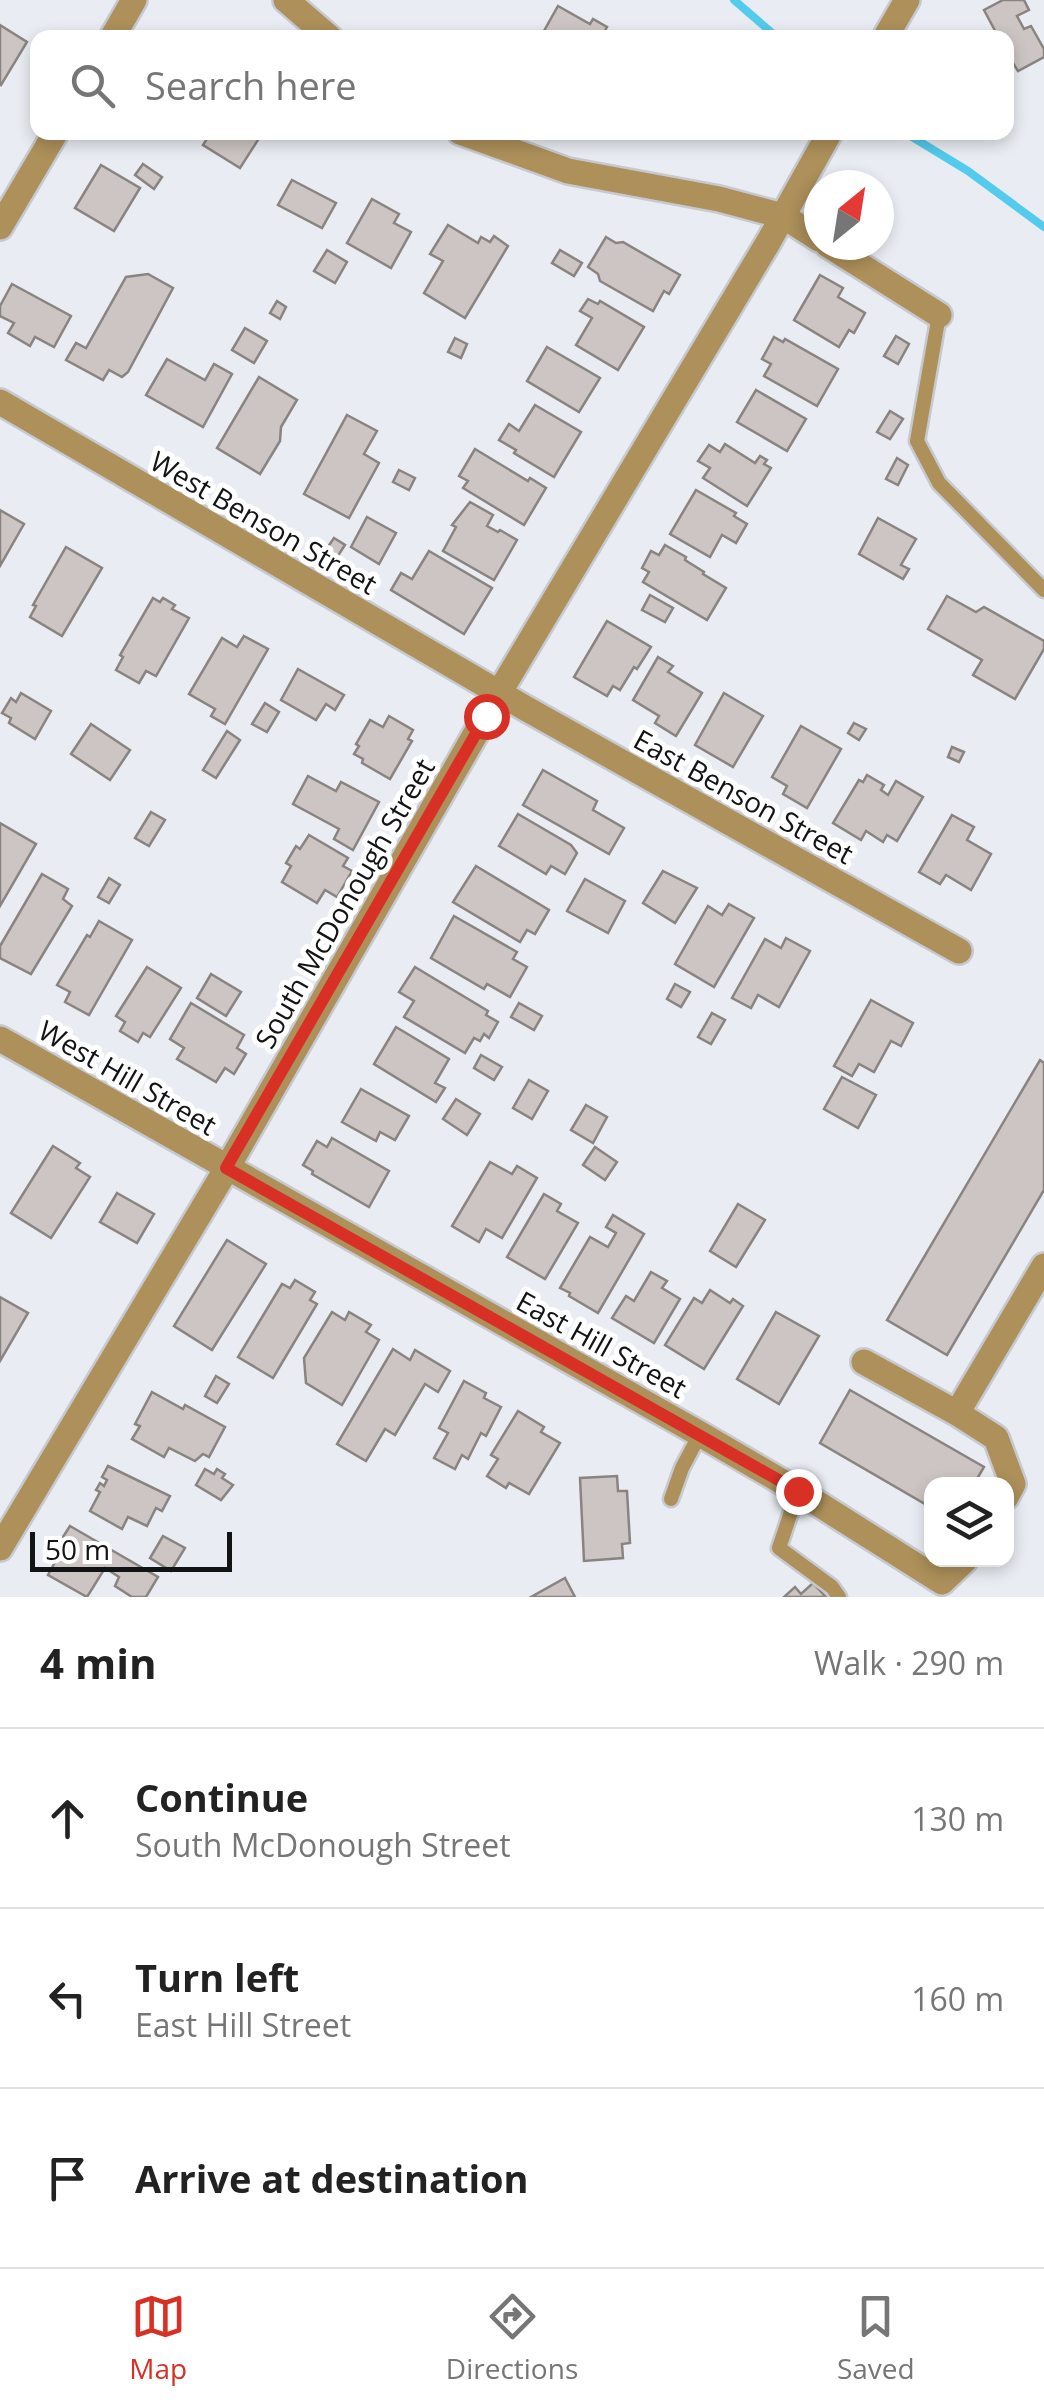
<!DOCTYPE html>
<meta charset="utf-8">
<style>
:root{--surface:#fff;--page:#f6f6f6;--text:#222;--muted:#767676;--line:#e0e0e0;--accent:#d93025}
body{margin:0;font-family:"Open Sans",sans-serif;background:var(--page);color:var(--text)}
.controls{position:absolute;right:30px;bottom:30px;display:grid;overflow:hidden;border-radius:20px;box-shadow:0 5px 15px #0003}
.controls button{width:90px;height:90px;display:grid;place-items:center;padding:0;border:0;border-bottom:2px solid var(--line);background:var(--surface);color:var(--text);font:50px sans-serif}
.compass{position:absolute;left:804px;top:170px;width:90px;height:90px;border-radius:50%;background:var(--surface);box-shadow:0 5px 15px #0003;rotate:30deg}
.scale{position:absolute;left:30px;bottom:25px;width:202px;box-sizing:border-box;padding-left:10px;border:5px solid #121315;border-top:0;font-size:28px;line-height:35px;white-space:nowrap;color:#121315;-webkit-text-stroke:8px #fff;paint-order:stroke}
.stop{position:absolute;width:30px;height:30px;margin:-22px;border:8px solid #d93025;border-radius:50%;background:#fff}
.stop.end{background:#d93025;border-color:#fff;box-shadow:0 2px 10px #0008}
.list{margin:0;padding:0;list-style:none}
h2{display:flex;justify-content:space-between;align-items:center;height:130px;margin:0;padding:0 40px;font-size:42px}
h2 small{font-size:32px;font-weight:400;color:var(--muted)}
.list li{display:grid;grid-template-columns:65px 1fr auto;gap:30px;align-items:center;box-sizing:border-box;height:180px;padding:0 40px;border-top:2px solid var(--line)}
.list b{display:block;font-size:38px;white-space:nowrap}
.list p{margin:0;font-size:32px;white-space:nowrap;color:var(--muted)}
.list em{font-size:32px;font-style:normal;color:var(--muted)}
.icon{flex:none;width:55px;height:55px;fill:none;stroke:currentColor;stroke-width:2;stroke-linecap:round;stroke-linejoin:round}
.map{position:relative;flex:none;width:1044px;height:1597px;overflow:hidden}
.search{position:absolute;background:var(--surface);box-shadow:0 5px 15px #0003;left:30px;right:30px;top:30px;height:110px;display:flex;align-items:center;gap:25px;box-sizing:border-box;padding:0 35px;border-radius:20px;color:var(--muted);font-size:38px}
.sheet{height:670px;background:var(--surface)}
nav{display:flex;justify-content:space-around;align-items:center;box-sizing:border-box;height:140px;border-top:2px solid var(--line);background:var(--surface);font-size:28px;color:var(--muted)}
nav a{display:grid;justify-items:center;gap:5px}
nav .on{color:var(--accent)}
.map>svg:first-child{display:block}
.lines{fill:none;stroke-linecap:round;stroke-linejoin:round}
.stream{stroke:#52cbec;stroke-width:8}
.building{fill:#ccc5c3;stroke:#8a8481;stroke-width:2.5}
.service-casing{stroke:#c7c9cf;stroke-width:19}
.minor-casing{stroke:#c7c9cf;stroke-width:30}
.tertiary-casing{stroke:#c7c9cf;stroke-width:30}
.service{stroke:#ad905a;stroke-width:14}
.minor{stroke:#ad905a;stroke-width:25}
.tertiary{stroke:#ad905a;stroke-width:25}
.route{stroke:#d93025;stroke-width:12}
.labels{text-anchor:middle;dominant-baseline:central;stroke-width:10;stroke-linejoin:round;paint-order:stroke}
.street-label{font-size:28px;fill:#121315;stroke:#fff}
</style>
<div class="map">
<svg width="1044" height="1597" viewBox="0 0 1044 1597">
<rect width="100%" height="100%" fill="#e9ecf2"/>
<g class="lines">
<!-- stream -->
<g class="stream">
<path d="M 734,0 L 778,38"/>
<path d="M 904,132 L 968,171 L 1044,227"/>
</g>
</g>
<!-- building -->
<g class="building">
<path d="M 1003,0 L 1024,0 L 1029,10 L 1017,16 L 1024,29 L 1031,26 L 1044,49 L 1044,57 L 1018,71 L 1006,52 L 1006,38 L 999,38 L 984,10 Z"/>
<path d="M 558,6 L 590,24 L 593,19 L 607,27 L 601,38 L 540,38 Z"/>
<path d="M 0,25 L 27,42 L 1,85 L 0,84 Z"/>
<path d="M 211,132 L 263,132 L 240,168 L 203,145 Z"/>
<path d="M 143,164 L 162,177 L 154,189 L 135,175 Z"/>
<path d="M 101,165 L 140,188 L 114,231 L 75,208 Z"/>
<path d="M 292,180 L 336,203 L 322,228 L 278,205 Z"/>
<path d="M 372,199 L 399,214 L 394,223 L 411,232 L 391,268 L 347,243 Z"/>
<path d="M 448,225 L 478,243 L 481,237 L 490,242 L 494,236 L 508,246 L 465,318 L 424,293 L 443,261 L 430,254 Z"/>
<path d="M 606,237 L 616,243 L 623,242 L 680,275 L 669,294 L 664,291 L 653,311 L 600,281 L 598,274 L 588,267 Z"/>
<path d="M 327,250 L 347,262 L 335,283 L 314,271 Z"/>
<path d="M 560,250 L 582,263 L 574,276 L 552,263 Z"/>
<path d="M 148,274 L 173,288 L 128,372 L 122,377 L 109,370 L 103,380 L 66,360 L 76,343 L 86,348 L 126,277 Z"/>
<path d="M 820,275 L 843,288 L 838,297 L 865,313 L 854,333 L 849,330 L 839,347 L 794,320 Z"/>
<path d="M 12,284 L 71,316 L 54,347 L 35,337 L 30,346 L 8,333 L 14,323 L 0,316 L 0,306 Z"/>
<path d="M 588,299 L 598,304 L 600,301 L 644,327 L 618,370 L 576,345 L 592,318 L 580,311 Z"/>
<path d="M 277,301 L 286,307 L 280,319 L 270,313 Z"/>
<path d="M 245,328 L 267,341 L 254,363 L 232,350 Z"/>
<path d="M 896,336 L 909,344 L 898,364 L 884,356 Z"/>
<path d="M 774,337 L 783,342 L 785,339 L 838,369 L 817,406 L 764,376 L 771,364 L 762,359 Z"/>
<path d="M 455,338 L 467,344 L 461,358 L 448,352 Z"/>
<path d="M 547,347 L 600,378 L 579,412 L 527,381 Z"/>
<path d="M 167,359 L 205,380 L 214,364 L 232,374 L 203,427 L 146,395 Z"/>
<path d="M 259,377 L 297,400 L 281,427 L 280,441 L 260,474 L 217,448 Z"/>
<path d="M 756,390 L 806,419 L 787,451 L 737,422 Z"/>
<path d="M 535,405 L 581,432 L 554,477 L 514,453 L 516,450 L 499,440 L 509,424 L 519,431 Z"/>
<path d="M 890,411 L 903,419 L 890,439 L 877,432 Z"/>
<path d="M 347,415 L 377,431 L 364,454 L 379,463 L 349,518 L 304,494 Z"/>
<path d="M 725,444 L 755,463 L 760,456 L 767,460 L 764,464 L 771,468 L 747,506 L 703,478 L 710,468 L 698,461 L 709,445 L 720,452 Z"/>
<path d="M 475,449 L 528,481 L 530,478 L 546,488 L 524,525 L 463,488 L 468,481 L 459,476 Z"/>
<path d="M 897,458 L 908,465 L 898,485 L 886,479 Z"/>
<path d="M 399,470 L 415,478 L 409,490 L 393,482 Z"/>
<path d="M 696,490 L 736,513 L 734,516 L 747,524 L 736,543 L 722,535 L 710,557 L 670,534 Z"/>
<path d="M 470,502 L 493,515 L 487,526 L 498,532 L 500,530 L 517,540 L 494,580 L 443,551 L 456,527 L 452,525 Z"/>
<path d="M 0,510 L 24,524 L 0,566 Z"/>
<path d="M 367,517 L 396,533 L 379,564 L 351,547 Z"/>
<path d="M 878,518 L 916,539 L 901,565 L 909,569 L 903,579 L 859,554 Z"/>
<path d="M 334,538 L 345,545 L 334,562 L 323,554 Z"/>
<path d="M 665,545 L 686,557 L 685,560 L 704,572 L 703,574 L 726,588 L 707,620 L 643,582 L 649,572 L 642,568 L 651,551 L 659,555 Z"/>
<path d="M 66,547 L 102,568 L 62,636 L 30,617 L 36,606 L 33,605 Z"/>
<path d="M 429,551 L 492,588 L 464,634 L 391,590 L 401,573 L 412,579 Z"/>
<path d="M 650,595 L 673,608 L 665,622 L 642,610 Z"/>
<path d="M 947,596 L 976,612 L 984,607 L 1044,641 L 1044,649 L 1015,699 L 973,675 L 982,660 L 928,629 Z"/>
<path d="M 153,598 L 160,602 L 163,598 L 175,605 L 172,609 L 189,618 L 156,676 L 146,671 L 139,683 L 116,670 L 123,657 L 120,655 Z"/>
<path d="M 607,621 L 651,647 L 637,669 L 634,667 L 620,690 L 613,686 L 607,696 L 574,677 Z"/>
<path d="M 244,636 L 268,649 L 225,724 L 211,716 L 215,709 L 189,694 L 222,638 L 237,647 Z"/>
<path d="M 658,657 L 673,666 L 668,672 L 702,693 L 676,736 L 655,723 L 659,716 L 633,700 Z"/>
<path d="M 298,669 L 344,695 L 335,710 L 326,704 L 316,720 L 281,700 Z"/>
<path d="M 21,693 L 51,711 L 35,739 L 9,723 L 11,718 L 2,713 L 11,698 L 16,702 Z"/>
<path d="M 724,693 L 763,716 L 733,767 L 695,745 Z"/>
<path d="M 265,703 L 279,712 L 267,732 L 252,724 Z"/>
<path d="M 389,716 L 413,730 L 408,739 L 412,741 L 390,779 L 362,763 L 363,759 L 354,754 L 359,746 L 356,744 L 370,720 L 383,727 Z"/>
<path d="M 854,723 L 866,729 L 859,740 L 848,733 Z"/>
<path d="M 91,724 L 130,750 L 110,780 L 71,754 Z"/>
<path d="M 801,726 L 841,749 L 807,808 L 783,794 L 787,786 L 772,777 Z"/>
<path d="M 227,731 L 240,740 L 216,778 L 203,770 Z"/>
<path d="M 952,747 L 964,752 L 959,762 L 948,757 Z"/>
<path d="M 543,770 L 597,801 L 593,810 L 624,828 L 609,854 L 523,805 Z"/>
<path d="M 867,775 L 884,785 L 881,790 L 888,795 L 896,781 L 923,797 L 897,841 L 887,835 L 883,842 L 866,831 L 861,840 L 833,823 L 859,780 L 863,782 Z"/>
<path d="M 308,776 L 336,791 L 341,782 L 379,802 L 353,850 L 334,839 L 339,829 L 293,804 Z"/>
<path d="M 151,812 L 165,820 L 149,846 L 135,838 Z"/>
<path d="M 518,814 L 571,845 L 577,853 L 565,874 L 551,866 L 546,874 L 499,846 Z"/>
<path d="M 952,815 L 974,827 L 967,840 L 991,854 L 971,890 L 946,875 L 940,884 L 919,872 Z"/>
<path d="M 0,823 L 36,844 L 0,906 Z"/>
<path d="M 309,835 L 348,858 L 343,866 L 352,871 L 337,897 L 325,890 L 317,903 L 282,882 L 291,866 L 286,863 L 296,846 L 300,849 Z"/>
<path d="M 476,866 L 549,910 L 535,934 L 527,930 L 520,942 L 453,902 Z"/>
<path d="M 663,871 L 697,888 L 675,923 L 643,903 Z"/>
<path d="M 42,874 L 68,889 L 63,899 L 72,906 L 31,974 L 0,958 L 0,946 Z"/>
<path d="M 109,878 L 120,885 L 109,903 L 98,897 Z"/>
<path d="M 585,879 L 625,901 L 608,933 L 567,911 Z"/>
<path d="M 729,904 L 754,918 L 714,987 L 675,964 L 708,906 L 722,915 Z"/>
<path d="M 454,916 L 517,952 L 513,959 L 527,967 L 510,997 L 487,984 L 484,989 L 431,958 Z"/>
<path d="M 99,921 L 132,940 L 89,1015 L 65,1002 L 70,992 L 57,985 L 87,935 L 90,937 Z"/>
<path d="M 786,938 L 810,951 L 779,1007 L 758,995 L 751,1008 L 732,998 L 765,939 L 781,948 Z"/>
<path d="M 147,967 L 181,988 L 150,1037 L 143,1033 L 138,1042 L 120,1031 L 125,1022 L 116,1016 Z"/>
<path d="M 415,967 L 488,1011 L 486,1015 L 498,1022 L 489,1038 L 484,1034 L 480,1041 L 474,1038 L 465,1053 L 404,1017 L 414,1001 L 399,992 Z"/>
<path d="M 211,974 L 241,992 L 226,1016 L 197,998 Z"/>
<path d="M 675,984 L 690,992 L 681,1007 L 667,999 Z"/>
<path d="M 871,1000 L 913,1023 L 901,1046 L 891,1041 L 874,1072 L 859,1064 L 852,1076 L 834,1066 Z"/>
<path d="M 191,1003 L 244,1035 L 237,1048 L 246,1054 L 234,1074 L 225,1068 L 216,1082 L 177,1059 L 184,1048 L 170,1039 Z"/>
<path d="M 519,1003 L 542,1016 L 534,1030 L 511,1017 Z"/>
<path d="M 712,1013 L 725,1020 L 711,1044 L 698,1037 Z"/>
<path d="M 396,1027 L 449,1059 L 435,1083 L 445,1088 L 436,1102 L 374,1064 Z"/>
<path d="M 481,1055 L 502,1067 L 494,1080 L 474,1068 Z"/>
<path d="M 1040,1060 L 1044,1063 L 1044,1190 L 947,1355 L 887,1320 Z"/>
<path d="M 842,1077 L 876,1095 L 858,1128 L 824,1109 Z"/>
<path d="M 529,1080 L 548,1091 L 532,1119 L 513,1108 Z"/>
<path d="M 361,1089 L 409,1116 L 395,1140 L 380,1132 L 376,1141 L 342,1122 Z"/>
<path d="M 456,1099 L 480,1114 L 467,1135 L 443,1119 Z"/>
<path d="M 586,1105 L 607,1117 L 593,1143 L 571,1130 Z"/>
<path d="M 332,1138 L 389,1171 L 369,1207 L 312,1174 L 313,1171 L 303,1165 L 317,1141 L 327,1147 Z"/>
<path d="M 53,1146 L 80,1163 L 76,1168 L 90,1177 L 51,1238 L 11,1213 Z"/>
<path d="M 595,1147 L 617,1162 L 605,1180 L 583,1165 Z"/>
<path d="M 490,1162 L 512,1174 L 517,1166 L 537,1178 L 502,1238 L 486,1229 L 479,1242 L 452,1226 Z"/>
<path d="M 117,1193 L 154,1214 L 137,1243 L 100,1222 Z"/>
<path d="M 544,1194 L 561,1204 L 557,1211 L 578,1223 L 545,1279 L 507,1257 Z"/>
<path d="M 738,1204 L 765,1220 L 736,1267 L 710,1251 Z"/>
<path d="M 613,1215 L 644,1234 L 598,1313 L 569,1296 L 570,1293 L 560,1288 L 590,1237 L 608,1247 L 616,1233 L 606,1227 Z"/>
<path d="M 227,1240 L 266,1264 L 212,1350 L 174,1326 Z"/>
<path d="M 651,1272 L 667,1281 L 662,1288 L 680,1299 L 654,1343 L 612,1318 L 626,1296 L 634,1301 Z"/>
<path d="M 295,1280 L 315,1292 L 310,1300 L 317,1304 L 273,1378 L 238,1357 L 282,1284 L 290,1288 Z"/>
<path d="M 710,1290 L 730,1303 L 733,1299 L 743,1306 L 704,1369 L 665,1345 L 694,1298 L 702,1303 Z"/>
<path d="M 0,1297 L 28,1313 L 0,1361 Z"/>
<path d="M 332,1312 L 345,1320 L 349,1312 L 371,1325 L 366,1332 L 379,1340 L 342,1405 L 306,1383 L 304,1358 Z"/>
<path d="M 776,1312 L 819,1336 L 779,1404 L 737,1379 Z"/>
<path d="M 393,1349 L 410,1360 L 415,1350 L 450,1371 L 438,1392 L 425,1384 L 395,1435 L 385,1429 L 366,1461 L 337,1444 Z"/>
<path d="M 216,1376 L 229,1384 L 217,1403 L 205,1396 Z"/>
<path d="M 464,1381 L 486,1393 L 484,1398 L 501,1407 L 486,1436 L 481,1433 L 468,1459 L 462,1455 L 455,1469 L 434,1458 L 448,1433 L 439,1428 Z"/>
<path d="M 850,1390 L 984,1467 L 974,1484 L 932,1484 L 932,1508 L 820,1443 Z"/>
<path d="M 152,1392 L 183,1409 L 185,1405 L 225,1427 L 209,1457 L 203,1454 L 195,1461 L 169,1448 L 164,1457 L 132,1439 L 140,1426 L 135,1424 Z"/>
<path d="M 518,1411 L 544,1427 L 541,1432 L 560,1443 L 529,1494 L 509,1483 L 506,1488 L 487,1476 L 498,1459 L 491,1455 Z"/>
<path d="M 108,1466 L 170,1496 L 162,1511 L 156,1508 L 147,1526 L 128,1517 L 122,1529 L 90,1511 L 100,1492 L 96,1490 L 100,1483 L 104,1486 L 107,1480 L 102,1477 Z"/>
<path d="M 205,1469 L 214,1474 L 217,1469 L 225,1474 L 222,1478 L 233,1485 L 221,1500 L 196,1485 Z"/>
<path d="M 617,1476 L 618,1491 L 627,1491 L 630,1543 L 622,1544 L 623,1558 L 584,1561 L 580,1478 Z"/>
<path d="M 70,1526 L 158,1577 L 146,1597 L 132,1597 L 115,1586 L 119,1577 L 105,1568 L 87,1597 L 48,1575 L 66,1542 L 61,1540 Z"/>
<path d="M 163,1536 L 185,1548 L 171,1571 L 150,1558 Z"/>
<path d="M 565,1578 L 575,1597 L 531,1597 Z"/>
<path d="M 813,1583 L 826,1597 L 784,1597 L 795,1587 L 801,1594 Z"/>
</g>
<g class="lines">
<!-- service casing -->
<g class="service-casing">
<g id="service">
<path d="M 939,315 L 917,441 L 939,483 L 1044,590"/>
<path d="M 798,1491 L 779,1548 L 832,1587 L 839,1597"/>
<path d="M 671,1499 L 682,1468 L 700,1434"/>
</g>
</g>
<!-- minor casing -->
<g class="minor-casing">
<g id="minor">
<path d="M 112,38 L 134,0"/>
<path d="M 783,216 L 819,239"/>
<path d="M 0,227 L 56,132"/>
<path d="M 828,245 L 939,315"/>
<path d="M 0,402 L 525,708 L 959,951"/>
<path d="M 0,1039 L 700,1434 L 798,1491 L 942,1582 L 965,1560"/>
<path d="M 864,1362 L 957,1413"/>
<path d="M 1006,1497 L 1013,1484 L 996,1438 L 957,1413 L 1044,1266"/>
</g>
</g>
<!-- tertiary casing -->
<g class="tertiary-casing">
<g id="tertiary">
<path d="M 286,0 L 330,38"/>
<path d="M 885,38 L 907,0"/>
<path d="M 460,132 L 568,171 L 719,199 L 783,216"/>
<path d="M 0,1548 L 227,1168 L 499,693 L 769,241 L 830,132"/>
</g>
</g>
<!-- service -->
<use href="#service" class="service"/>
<!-- minor -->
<use href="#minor" class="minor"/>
<!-- tertiary -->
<use href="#tertiary" class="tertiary"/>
</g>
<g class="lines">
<!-- route -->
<path class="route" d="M 486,716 L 226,1168 L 798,1491"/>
</g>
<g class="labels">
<!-- street labels -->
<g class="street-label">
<text transform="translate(264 522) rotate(30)">West Benson Street</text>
<text transform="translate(744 796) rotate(29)">East Benson Street</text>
<text transform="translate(344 903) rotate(-60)">South McDonough Street</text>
<text transform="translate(128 1077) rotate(30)">West Hill Street</text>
<text transform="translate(602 1344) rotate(29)">East Hill Street</text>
</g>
</g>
</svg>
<div class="controls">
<button><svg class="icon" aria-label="layers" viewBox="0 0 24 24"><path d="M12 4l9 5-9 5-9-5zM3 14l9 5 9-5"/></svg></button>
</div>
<svg class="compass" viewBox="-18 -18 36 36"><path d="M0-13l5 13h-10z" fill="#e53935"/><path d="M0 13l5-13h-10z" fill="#767676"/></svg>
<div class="scale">50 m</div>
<div class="stop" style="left:486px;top:716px"></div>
<div class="stop end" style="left:798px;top:1491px"></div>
<div class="search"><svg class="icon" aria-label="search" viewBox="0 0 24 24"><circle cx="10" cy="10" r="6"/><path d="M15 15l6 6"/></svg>Search here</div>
</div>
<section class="sheet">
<h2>4 min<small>Walk · 290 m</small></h2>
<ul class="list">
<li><svg class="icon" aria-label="ahead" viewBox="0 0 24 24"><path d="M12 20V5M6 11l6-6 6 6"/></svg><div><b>Continue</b><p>South McDonough Street</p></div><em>130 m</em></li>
<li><svg class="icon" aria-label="left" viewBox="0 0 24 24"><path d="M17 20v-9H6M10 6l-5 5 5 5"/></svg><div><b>Turn left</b><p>East Hill Street</p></div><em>160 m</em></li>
<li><svg class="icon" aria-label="arrive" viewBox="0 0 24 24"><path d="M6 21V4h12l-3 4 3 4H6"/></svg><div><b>Arrive at destination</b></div></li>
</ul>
</section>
<nav>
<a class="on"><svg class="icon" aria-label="map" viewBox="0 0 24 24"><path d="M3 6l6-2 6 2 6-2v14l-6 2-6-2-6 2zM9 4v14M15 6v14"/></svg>Map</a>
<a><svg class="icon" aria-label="directions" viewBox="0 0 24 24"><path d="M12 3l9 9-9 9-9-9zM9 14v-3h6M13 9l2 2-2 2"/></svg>Directions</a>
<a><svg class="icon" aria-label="saved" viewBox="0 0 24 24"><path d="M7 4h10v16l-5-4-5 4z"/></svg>Saved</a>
</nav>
